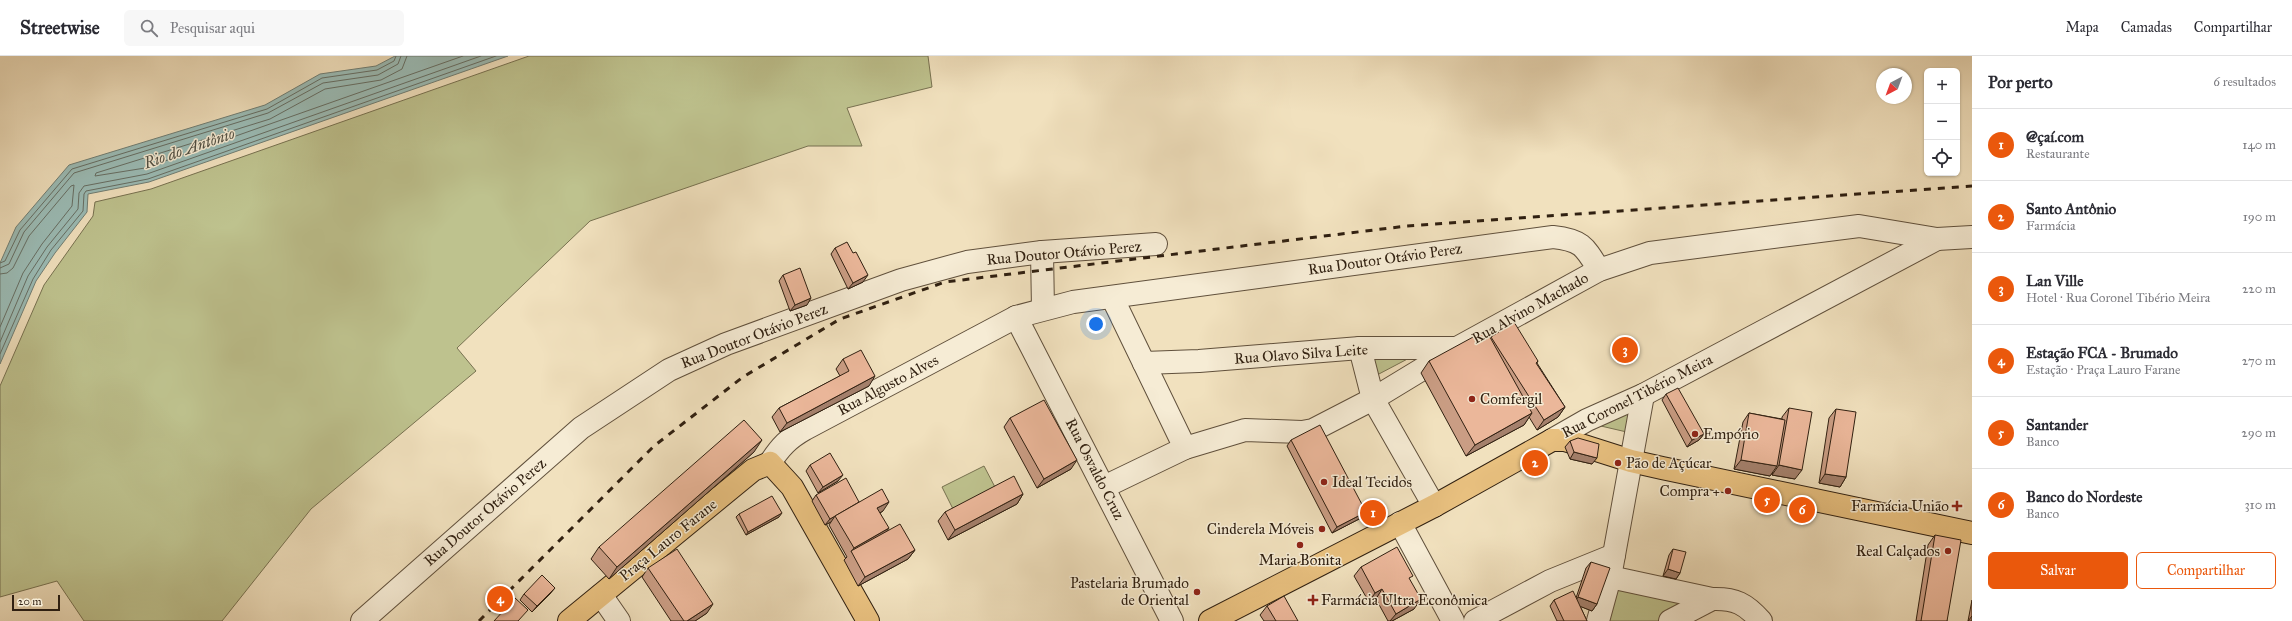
<!DOCTYPE html>
<html lang="pt">
<meta charset="utf-8">
<style>
:root{--surface:#fff;--page:#f7f7f7;--text:#2b2b33;--muted:#7c7c81;--line:#e1e1e2;--accent:#ea580c}
body{margin:0;font-family:"IM FELL Great Primer",serif;background:var(--page);color:var(--text)}
.controls{position:absolute;right:12px;top:12px;display:grid;overflow:hidden;border-radius:6px;box-shadow:0 1px 3px #0004}
.controls button{width:36px;height:36px;display:grid;place-items:center;padding:0;border:0;border-bottom:1px solid var(--line);background:var(--surface);color:var(--text);font:20px sans-serif}
.compass{position:absolute;left:1876px;top:12px;width:36px;height:36px;border-radius:50%;background:var(--surface);box-shadow:0 1px 3px #0004;rotate:221deg}
.scale{position:absolute;left:12px;bottom:10px;width:48px;box-sizing:border-box;padding-left:4px;border:2px solid #302011;border-top:0;font-size:11px;line-height:14px;white-space:nowrap;color:#302011;-webkit-text-stroke:3px #f6ecd5;paint-order:stroke}
.you{position:absolute;left:1096px;top:268px;width:14px;height:14px;margin:-10px;border:3px solid #fff;border-radius:50%;background:#1a73e8;box-shadow:0 0 0 6px #1a73e833}
.badge{display:grid;place-items:center;width:26px;height:26px;border-radius:50%;background:var(--accent);color:#fff;font-size:13px;font-weight:700}
.pin{position:absolute;translate:-50% -50%;border:2px solid #fff;box-shadow:0 1px 4px #0006}
.list{margin:0;padding:0;list-style:none}
h2{display:flex;justify-content:space-between;align-items:center;height:52px;margin:0;padding:0 16px;font-size:17px}
h2 small{font-size:13px;font-weight:400;color:var(--muted)}
.list li{display:grid;grid-template-columns:26px 1fr auto;gap:12px;align-items:center;box-sizing:border-box;height:72px;padding:0 16px;border-top:1px solid var(--line)}
.list b{display:block;font-size:15px;white-space:nowrap}
.list p{margin:0;font-size:13px;white-space:nowrap;color:var(--muted)}
.list em{font-size:13px;font-style:normal;color:var(--muted)}
.actions{display:flex;gap:8px;padding:12px 16px}
.actions a{flex:1;padding:9px 0;border:1px solid var(--accent);border-radius:6px;text-align:center;font-size:14px;color:var(--accent)}
.actions .main{background:var(--accent);color:#fff}
.icon{flex:none;width:22px;height:22px;fill:none;stroke:currentColor;stroke-width:2;stroke-linecap:round;stroke-linejoin:round}
.map{position:relative;flex:none;width:1972px;height:565px;overflow:hidden}
header{display:flex;align-items:center;gap:24px;box-sizing:border-box;height:56px;padding:0 20px;background:var(--surface);border-bottom:1px solid var(--line)}
header strong{font-size:19px}
nav{display:flex;gap:22px;margin-inline-start:auto;font-size:14px}
.search{width:280px;height:36px;background:var(--page);display:flex;align-items:center;gap:10px;box-sizing:border-box;padding:0 14px;border-radius:6px;color:var(--muted);font-size:15px}
main{display:flex}
aside{flex:1;background:var(--surface)}
.map>svg:first-child{display:block}
.green{fill:#bec28e;stroke:#777150}
.water{fill:#9bbcb6;stroke:#707e74}
.lines{fill:none;stroke-linecap:round;stroke-linejoin:round}
.shore{stroke:#666e64;stroke-width:1}
.minor-casing{stroke:#60503c;stroke-width:24}
.major-casing{stroke:#302011;stroke-width:24}
.minor{stroke:#f6ecd5;stroke-width:22}
.major{stroke:#e8c07f;stroke-width:22}
.rail{stroke:#302011;stroke-width:3;stroke-dasharray:7 7;stroke-linecap:butt}
.wall{fill:#ca9d84;stroke:#302011}
.shaded-wall{fill:#a4806c;stroke:#302011}
.building{fill:#ebb79a;stroke:#302011}
.poi-dot{fill:#8f2418;stroke:#f6ecd5;stroke-width:1.5}
.labels{text-anchor:middle;dominant-baseline:central;stroke-width:3;stroke-linejoin:round;paint-order:stroke}
.street-label{font-size:15px;fill:#302011;stroke:#f6ecd5}
.poi-label{font-size:15px;fill:#302011;stroke:#f6ecd5;text-anchor:start}
.water-label{font-size:16px;font-style:italic;fill:#504f43;stroke:#f6ecd5}
</style>
<header>
<strong>Streetwise</strong>
<div class="search"><svg class="icon" aria-label="search" viewBox="0 0 24 24"><circle cx="10" cy="10" r="6"/><path d="M15 15l6 6"/></svg>Pesquisar aqui</div>
<nav><a>Mapa</a><a>Camadas</a><a>Compartilhar</a></nav>
</header>
<main>
<div class="map">
<svg width="1972" height="565" viewBox="0 0 1972 565">
<rect width="100%" height="100%" fill="#f1e1be"/>
<filter id="stains"><feTurbulence type="fractalNoise" baseFrequency=".005" numOctaves="4"/><feColorMatrix values="0 0 0 0 .2 0 0 0 0 .09 0 0 0 0 .02 0 0 0 .5 -.17"/></filter>
<radialGradient id="worn" r=".72"><stop offset=".6" stop-color="#630" stop-opacity="0"/><stop offset="1" stop-color="#630" stop-opacity=".3"/></radialGradient>
<!-- green -->
<g class="green">
<path d="M 529,0 L 928,0 L 932,31 L 847,52 L 862,90 L 808,90 L 590,165 L 457,292 L 476,315 L 311,453 L 222,565 L 84,565 L 57,525 L 0,541 L 0,330 L 44,229 L 93,160 L 95,146 L 151,133 Z"/>
<path d="M 1369,286 L 1436,288 L 1377,319 Z"/>
<path d="M 1638,340 L 1631,377 L 1588,367 Z"/>
<path d="M 984,410 L 996,433 L 954,455 L 942,431 Z"/>
<path d="M 1612,527 L 1699,546 L 1660,565 L 1603,565 Z"/>
</g>
<!-- water -->
<path class="water" d="M 395,0 L 508,0 L 149,126 L 88,138 L 87,156 L 55,197 L 36,225 L 0,308 L 0,207 L 16,171 L 69,109 L 265,49 L 320,18 L 376,10 Z"/>
<g class="lines">
<!-- shore -->
<g class="shore">
<path d="M 407,0 L 402,13 L 381,24 L 325,33 L 270,63 L 96,117 L 95,120 L 145,112 L 463,0"/>
<path d="M 0,207 L 5,205 L 20,174 L 72,113 L 267,53 L 322,22 L 377,14 L 394,5 L 396,0"/>
<path d="M 0,212 L 9,208 L 24,176 L 74,117 L 268,57 L 323,27 L 378,19 L 398,8 L 401,0"/>
<path d="M 0,218 L 7,217 L 13,212 L 29,180 L 71,130 L 74,129 L 72,150 L 42,188 L 23,217 L 0,271"/>
<path d="M 0,286 L 28,220 L 47,191 L 78,153 L 79,137 L 84,130 L 147,118 L 481,0"/>
<path d="M 0,298 L 33,223 L 51,194 L 83,155 L 84,138 L 86,135 L 148,123 L 496,0"/>
</g>
<!-- minor casing -->
<g class="minor-casing">
<g id="minor">
<path d="M 1042,196 L 1043,253"/>
<path d="M 1112,241 L 1185,392"/>
<path d="M 1016,261 L 1172,565"/>
<path d="M 1360,292 L 1373,343 L 1434,450"/>
<path d="M 1144,307 L 1199,305 L 1360,292 L 1456,292"/>
<path d="M 1552,384 L 1587,364 L 1643,339 L 1937,183"/>
<path d="M 770,407 C 780,391 789,382 805,373 L 1016,261 L 1073,246 L 1553,181 C 1582,184 1585,191 1599,214"/>
<path d="M 1104,431 L 1185,392 L 1245,374 L 1302,376 L 1313,374 L 1373,343 L 1457,292 L 1599,214 L 1650,197 L 1859,170 L 1937,183 L 1972,181"/>
<path d="M 1400,467 L 1453,565"/>
<path d="M 1610,521 L 1712,543 C 1735,542 1746,548 1761,565"/>
<path d="M 601,539 L 619,565"/>
<path d="M 362,565 L 581,372 L 669,314 L 726,288 L 901,224 L 967,206 L 1042,196 L 1156,188"/>
<path d="M 1475,565 L 1550,525 L 1614,499"/>
<path d="M 1598,565 L 1610,521 L 1643,339"/>
<path d="M 1670,565 L 1712,543"/>
</g>
</g>
<!-- major casing -->
<g class="major-casing">
<g id="major">
<path d="M 569,565 L 753,414 L 770,407 L 792,431 L 868,565"/>
<path d="M 1210,565 L 1434,450 L 1552,384 L 1565,384 L 1631,405 L 1662,412 L 1972,477"/>
</g>
</g>
<!-- minor -->
<use href="#minor" class="minor"/>
<!-- major -->
<use href="#major" class="major"/>
<!-- rail -->
<path class="rail" d="M 479,565 L 654,390 L 743,321 L 840,263 L 945,226 L 1407,170 L 1972,130"/>
</g>
<!-- wall -->
<g class="wall">
<path d="M 835,192 L 853,197 L 863,226 L 848,233 L 831,198 Z"/>
<path d="M 783,219 L 807,249 L 790,255 L 779,225 Z"/>
<path d="M 1490,281 L 1491,281 L 1538,305 L 1537,307 L 1565,351 L 1558,361 L 1537,374 L 1529,361 L 1524,369 L 1466,400 L 1421,317 L 1429,305 Z"/>
<path d="M 843,303 L 869,330 L 780,376 L 772,361 L 779,352 L 840,320 L 836,313 Z"/>
<path d="M 1666,338 L 1704,378 L 1699,384 L 1687,391 L 1662,344 Z"/>
<path d="M 1789,352 L 1795,423 L 1772,419 L 1773,416 L 1770,420 L 1734,413 L 1743,366 L 1749,357 L 1782,363 L 1782,361 Z"/>
<path d="M 1836,353 L 1846,421 L 1840,431 L 1819,427 L 1829,362 Z"/>
<path d="M 1010,362 L 1071,413 L 1037,432 L 1004,371 Z"/>
<path d="M 1291,384 L 1366,456 L 1361,462 L 1332,477 L 1287,390 Z"/>
<path d="M 1570,385 L 1592,408 L 1570,403 L 1565,391 Z"/>
<path d="M 754,396 L 609,523 L 591,503 L 599,491 Z"/>
<path d="M 810,409 L 838,425 L 818,437 L 806,415 Z"/>
<path d="M 1023,438 L 1017,448 L 948,484 L 938,465 L 945,456 Z"/>
<path d="M 816,439 L 859,446 L 883,455 L 880,457 L 886,476 L 915,494 L 908,503 L 858,530 L 844,504 L 847,501 L 829,469 L 831,466 L 825,469 L 812,445 Z"/>
<path d="M 739,458 L 779,461 L 746,479 L 736,461 Z"/>
<path d="M 1935,479 L 1947,565 L 1916,565 L 1928,489 Z"/>
<path d="M 1673,493 L 1680,517 L 1676,523 L 1663,520 L 1669,499 Z"/>
<path d="M 1591,506 L 1597,548 L 1592,555 L 1580,550 L 1587,565 L 1557,565 L 1550,550 L 1554,544 L 1576,542 L 1586,512 Z"/>
<path d="M 1361,511 L 1410,524 L 1414,553 L 1392,565 L 1388,565 L 1376,543 L 1369,546 L 1354,520 Z"/>
<path d="M 648,512 L 707,557 L 695,565 L 671,565 L 642,521 Z"/>
<path d="M 524,538 L 550,538 L 532,556 L 520,544 Z"/>
<path d="M 1972,544 L 1972,565 L 1968,565 Z"/>
<path d="M 1267,550 L 1298,565 L 1264,565 L 1260,559 Z"/>
</g>
<!-- shaded-wall -->
<g class="shaded-wall">
<path d="M 868,219 L 863,226 L 848,233 L 853,227 Z"/>
<path d="M 811,242 L 807,249 L 790,255 L 795,249 Z"/>
<path d="M 875,320 L 869,330 L 780,376 L 787,367 Z"/>
<path d="M 1565,351 L 1558,361 L 1537,374 L 1544,364 Z"/>
<path d="M 1532,357 L 1524,369 L 1466,400 L 1475,389 Z"/>
<path d="M 1704,378 L 1699,384 L 1687,391 L 1692,384 Z"/>
<path d="M 762,384 L 754,396 L 609,523 L 617,511 Z"/>
<path d="M 1574,396 L 1597,402 L 1592,408 L 1570,403 Z"/>
<path d="M 1077,404 L 1071,413 L 1037,432 L 1044,423 Z"/>
<path d="M 1741,404 L 1777,410 L 1770,420 L 1734,413 Z"/>
<path d="M 1779,409 L 1802,414 L 1795,423 L 1772,419 Z"/>
<path d="M 1825,418 L 1846,421 L 1840,431 L 1819,427 Z"/>
<path d="M 843,419 L 838,425 L 818,437 L 823,431 Z"/>
<path d="M 1023,438 L 1017,448 L 948,484 L 955,474 Z"/>
<path d="M 889,446 L 883,455 L 871,462 L 877,452 Z"/>
<path d="M 1366,456 L 1361,462 L 1332,477 L 1337,471 Z"/>
<path d="M 782,457 L 779,461 L 746,479 L 748,476 Z"/>
<path d="M 835,460 L 831,466 L 825,469 L 830,463 Z"/>
<path d="M 889,472 L 882,482 L 851,496 L 854,492 Z"/>
<path d="M 915,494 L 908,503 L 858,530 L 865,521 Z"/>
<path d="M 1668,513 L 1680,517 L 1676,523 L 1663,520 Z"/>
<path d="M 555,532 L 550,538 L 532,556 L 537,550 Z"/>
<path d="M 1382,533 L 1376,543 L 1369,546 L 1375,537 Z"/>
<path d="M 1578,541 L 1597,548 L 1592,555 L 1574,548 Z"/>
<path d="M 1421,543 L 1414,553 L 1392,565 L 1390,565 L 1396,558 Z"/>
<path d="M 713,548 L 707,557 L 695,565 L 687,565 Z"/>
<path d="M 1972,560 L 1972,565 L 1968,565 Z"/>
</g>
<!-- building -->
<g class="building">
<path d="M 847,186 L 853,197 L 856,196 L 868,219 L 853,227 L 835,192 Z"/>
<path d="M 800,212 L 811,242 L 795,249 L 783,219 Z"/>
<path d="M 1514,266 L 1538,305 L 1536,307 L 1565,351 L 1544,364 L 1491,281 Z"/>
<path d="M 1486,274 L 1532,357 L 1475,389 L 1429,305 Z"/>
<path d="M 861,294 L 875,320 L 787,367 L 779,352 L 849,315 L 843,303 Z"/>
<path d="M 1678,332 L 1704,378 L 1692,384 L 1666,338 Z"/>
<path d="M 1044,344 L 1077,404 L 1044,423 L 1010,362 Z"/>
<path d="M 1789,352 L 1812,356 L 1802,414 L 1779,409 Z"/>
<path d="M 1836,353 L 1856,356 L 1846,421 L 1825,418 Z"/>
<path d="M 1749,357 L 1785,364 L 1777,410 L 1741,404 Z"/>
<path d="M 744,364 L 762,384 L 617,511 L 599,491 Z"/>
<path d="M 1320,369 L 1366,456 L 1337,471 L 1291,384 Z"/>
<path d="M 1578,382 L 1599,388 L 1597,402 L 1574,396 L 1570,385 Z"/>
<path d="M 830,397 L 843,419 L 823,431 L 810,409 Z"/>
<path d="M 1014,420 L 1023,438 L 955,474 L 945,456 Z"/>
<path d="M 846,422 L 859,446 L 830,463 L 816,439 Z"/>
<path d="M 882,433 L 889,446 L 877,452 L 889,472 L 854,492 L 835,460 Z"/>
<path d="M 772,440 L 782,457 L 748,476 L 739,458 Z"/>
<path d="M 900,468 L 915,494 L 865,521 L 851,495 Z"/>
<path d="M 1935,479 L 1961,484 L 1947,565 L 1921,565 Z"/>
<path d="M 1397,491 L 1413,520 L 1409,522 L 1421,543 L 1396,558 L 1382,533 L 1375,537 L 1361,511 Z"/>
<path d="M 677,493 L 713,548 L 687,565 L 684,565 L 648,512 Z"/>
<path d="M 1673,493 L 1686,496 L 1680,517 L 1668,513 Z"/>
<path d="M 1591,506 L 1610,512 L 1597,548 L 1578,541 Z"/>
<path d="M 542,519 L 555,532 L 537,550 L 524,538 Z"/>
<path d="M 1573,535 L 1587,565 L 1564,565 L 1554,544 Z"/>
<path d="M 1284,540 L 1298,565 L 1276,565 L 1267,550 Z"/>
<path d="M 515,542 L 528,554 L 518,565 L 494,565 Z"/>
</g>
<!-- markers -->
<g class="poi-dot">
<circle cx="1472" cy="343" r="4"/>
<circle cx="1695" cy="378" r="4"/>
<circle cx="1618" cy="407" r="4"/>
<circle cx="1324" cy="426" r="4"/>
<circle cx="1728" cy="435" r="4"/>
<path d="M1955 444h4v4h4v4h-4v4h-4v-4h-4v-4h4z"/>
<circle cx="1322" cy="473" r="4"/>
<circle cx="1300" cy="489" r="4"/>
<circle cx="1948" cy="495" r="4"/>
<circle cx="1197" cy="536" r="4"/>
<path d="M1311 538h4v4h4v4h-4v4h-4v-4h-4v-4h4z"/>
</g>
<g class="labels">
<!-- street labels -->
<g class="street-label">
<text transform="translate(1064 197) rotate(-5)">Rua Doutor Otávio Perez</text>
<text transform="translate(1385 203) rotate(-8)">Rua Doutor Otávio Perez</text>
<text transform="translate(1530 252) rotate(-29)">Rua Alvino Machado</text>
<text transform="translate(754 280) rotate(-21)">Rua Doutor Otávio Perez</text>
<text transform="translate(1301 298) rotate(-4)">Rua Olavo Silva Leite</text>
<text transform="translate(888 329) rotate(-28)">Rua Algusto Alves</text>
<text transform="translate(1637 340) rotate(-27)">Rua Coronel Tibério Meira</text>
<text transform="translate(1095 413) rotate(63)">Rua Osvaldo Cruz</text>
<text transform="translate(485 456) rotate(-41)">Rua Doutor Otávio Perez</text>
<text transform="translate(668 484) rotate(-39)">Praça Lauro Farane</text>
</g>
<!-- poi labels -->
<g class="poi-label">
<text x="1480" y="343">Comfergil</text>
<text x="1703" y="378">Empório</text>
<text x="1626" y="407">Pão de Açúcar</text>
<text x="1332" y="426">Ideal Tecidos</text>
<text x="1720" y="435" text-anchor="end">Compra +</text>
<text x="1949" y="450" text-anchor="end">Farmácia União</text>
<text x="1314" y="473" text-anchor="end">Cinderela Móveis</text>
<text x="1940" y="495" text-anchor="end">Real Calçados</text>
<text x="1300" y="504" text-anchor="middle">Maria Bonita</text>
<text x="1189" y="527" text-anchor="end">Pastelaria Brumado<tspan x="1189" dy="17">de Oriental</tspan></text>
<text x="1321" y="544">Farmácia Ultra Econômica</text>
</g>
<!-- water labels -->
<g class="water-label">
<text transform="translate(189 92) rotate(-19)">Rio do Antônio</text>
</g>
</g>
<rect width="100%" height="100%" filter="url(#stains)"/>
<rect width="100%" height="100%" fill="url(#worn)"/>
</svg>
<div class="controls">
<button>+</button>
<button>−</button>
<button><svg class="icon" aria-label="locate" viewBox="0 0 24 24"><circle cx="12" cy="12" r="6"/><path d="M12 2v4M12 18v4M2 12h4M18 12h4"/></svg></button>
</div>
<svg class="compass" viewBox="-18 -18 36 36"><path d="M0-13l5 13h-10z" fill="#e53935"/><path d="M0 13l5-13h-10z" fill="#7c7c81"/></svg>
<div class="scale">20 m</div>
<div class="you"></div>
<div class="pin badge" style="left:1373px;top:457px">1</div>
<div class="pin badge" style="left:1535px;top:407px">2</div>
<div class="pin badge" style="left:1625px;top:294px">3</div>
<div class="pin badge" style="left:500px;top:543px">4</div>
<div class="pin badge" style="left:1767px;top:444px">5</div>
<div class="pin badge" style="left:1802px;top:454px">6</div>
</div>
<aside>
<h2>Por perto<small>6 resultados</small></h2>
<ul class="list">
<li><span class="badge">1</span><div><b>@çaí.com</b><p>Restaurante</p></div><em>140 m</em></li>
<li><span class="badge">2</span><div><b>Santo Antônio</b><p>Farmácia</p></div><em>190 m</em></li>
<li><span class="badge">3</span><div><b>Lan Ville</b><p>Hotel · Rua Coronel Tibério Meira</p></div><em>220 m</em></li>
<li><span class="badge">4</span><div><b>Estação FCA - Brumado</b><p>Estação · Praça Lauro Farane</p></div><em>270 m</em></li>
<li><span class="badge">5</span><div><b>Santander</b><p>Banco</p></div><em>290 m</em></li>
<li><span class="badge">6</span><div><b>Banco do Nordeste</b><p>Banco</p></div><em>310 m</em></li>
</ul>
<div class="actions"><a class="main">Salvar</a><a>Compartilhar</a></div>
</aside>
</main>
